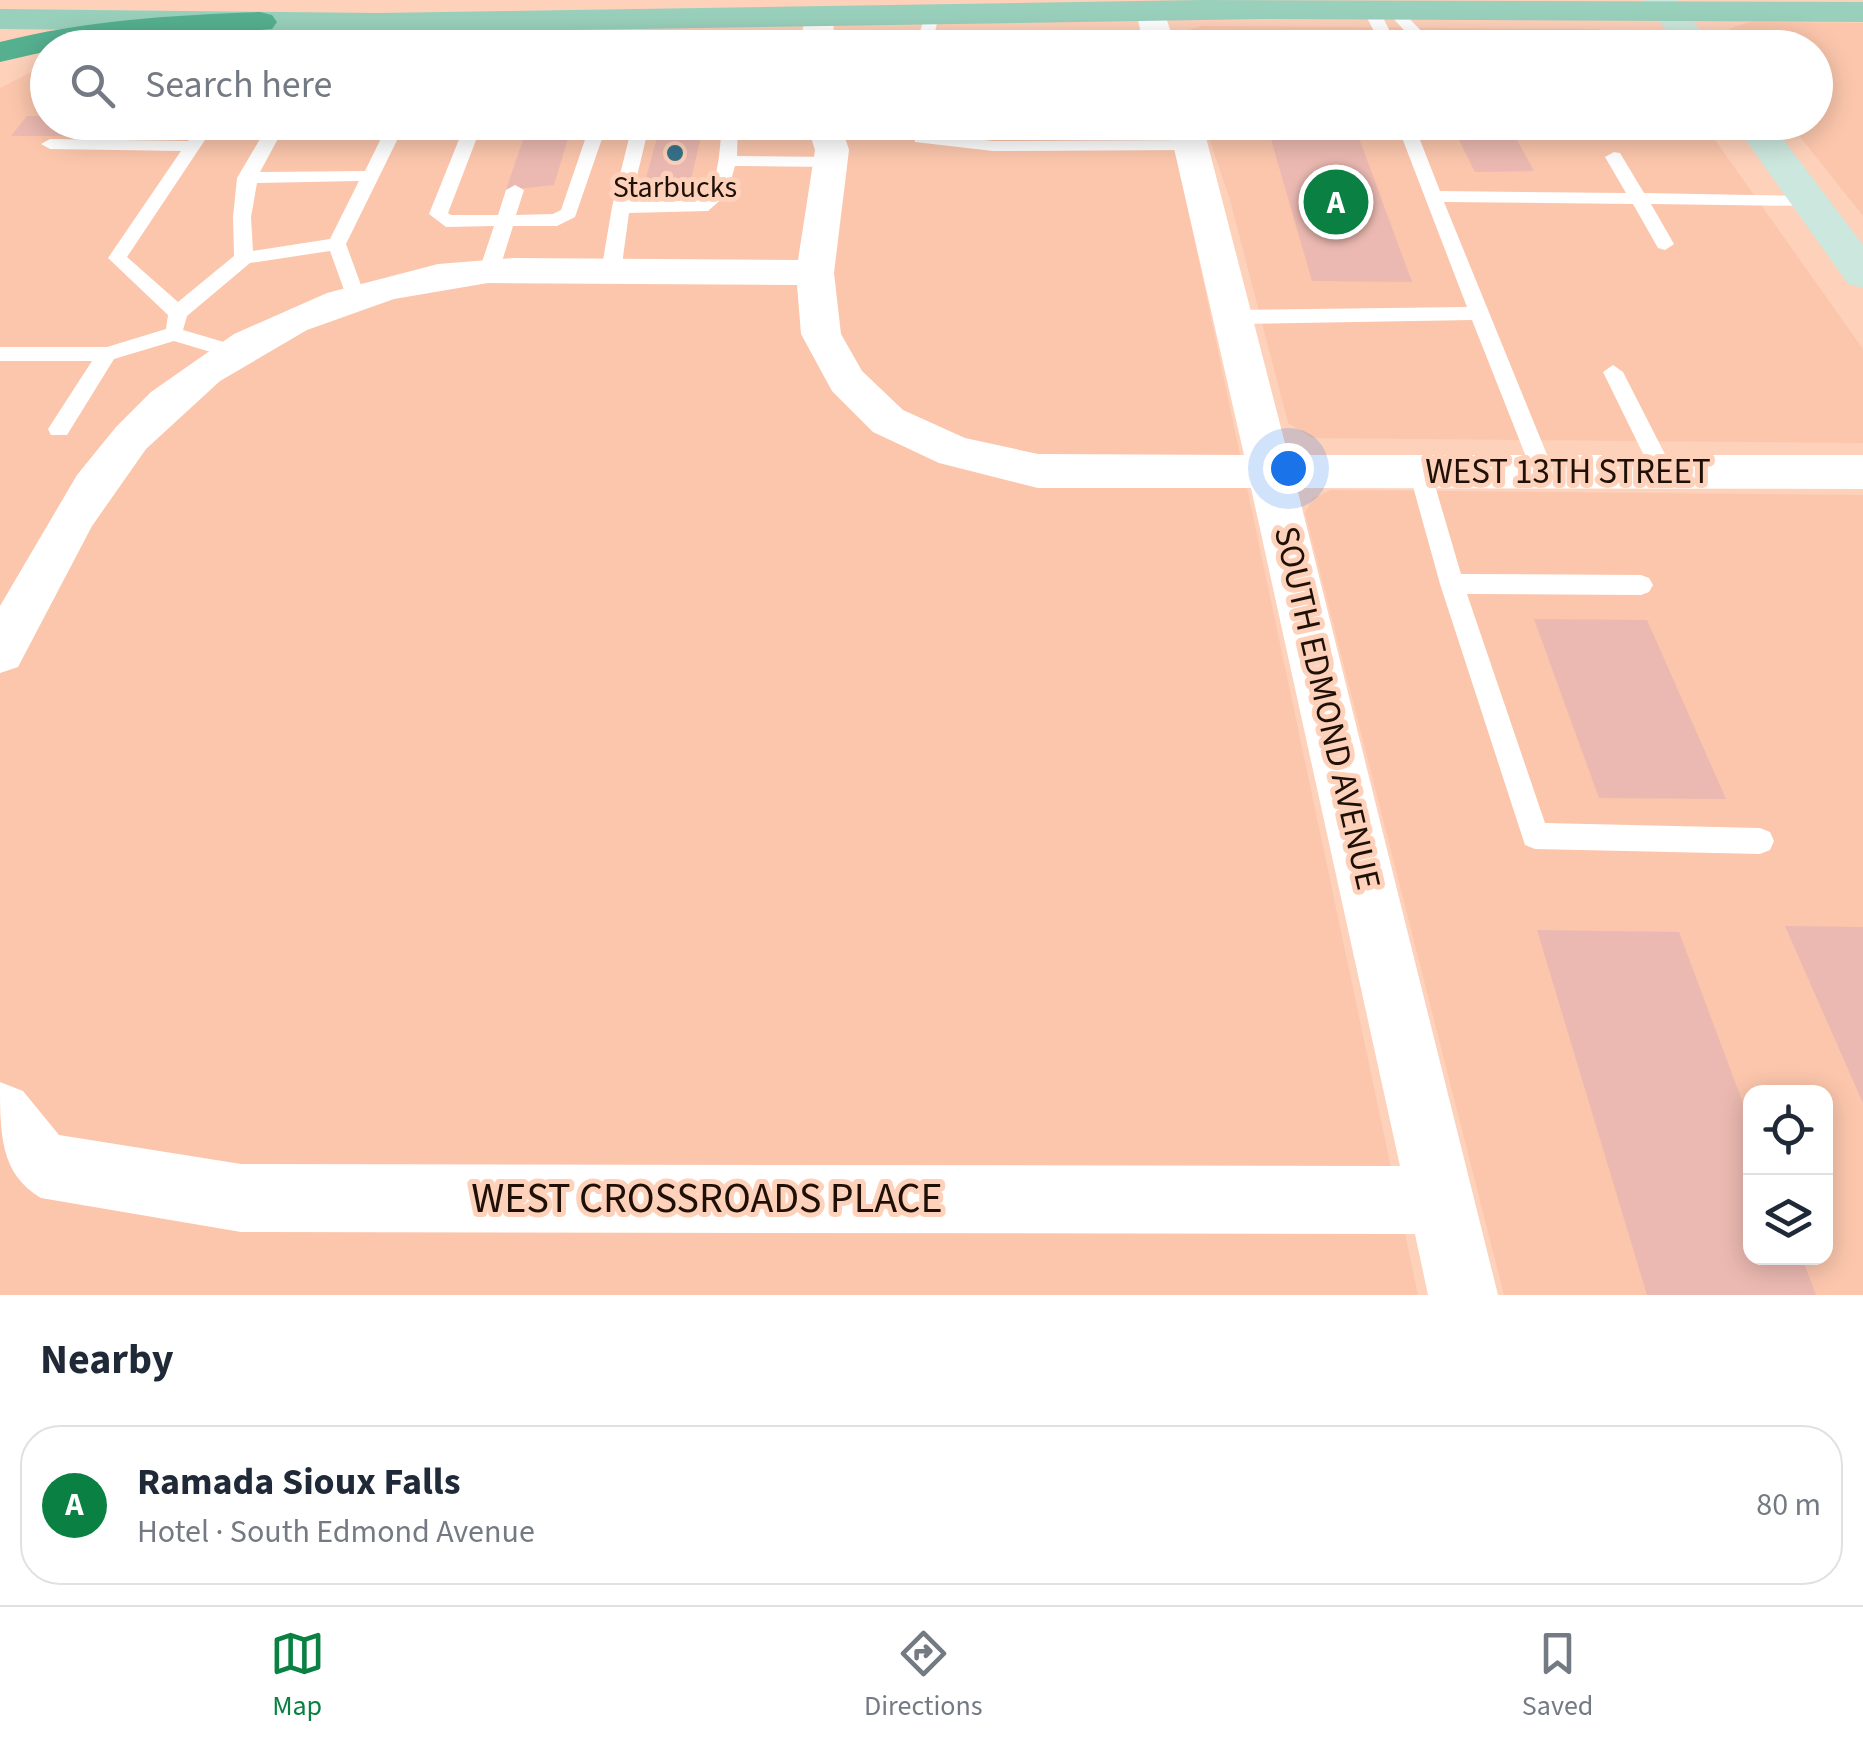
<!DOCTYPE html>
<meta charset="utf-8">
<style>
:root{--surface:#fff;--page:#f6f6f7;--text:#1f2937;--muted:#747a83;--line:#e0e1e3;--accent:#0b8043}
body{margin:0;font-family:"Source Sans 3",sans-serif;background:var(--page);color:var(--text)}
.controls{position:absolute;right:30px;bottom:30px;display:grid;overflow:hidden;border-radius:20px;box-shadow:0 5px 25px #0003}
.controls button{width:90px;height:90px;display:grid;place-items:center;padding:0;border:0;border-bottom:2px solid var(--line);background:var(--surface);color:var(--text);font:50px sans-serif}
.you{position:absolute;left:1288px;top:468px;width:35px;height:35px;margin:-25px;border:8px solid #fff;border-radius:50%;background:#1a73e8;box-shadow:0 0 0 15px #1a73e833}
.badge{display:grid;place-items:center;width:65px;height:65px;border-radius:50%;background:var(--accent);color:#fff;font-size:32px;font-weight:700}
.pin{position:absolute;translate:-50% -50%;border:5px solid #fff;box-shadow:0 2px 10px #0006}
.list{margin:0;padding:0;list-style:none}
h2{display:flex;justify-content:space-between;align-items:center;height:130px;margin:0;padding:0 40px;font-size:42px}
h2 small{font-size:32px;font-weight:400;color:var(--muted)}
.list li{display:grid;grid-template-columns:65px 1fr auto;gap:30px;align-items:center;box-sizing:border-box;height:160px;margin:0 20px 20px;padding:0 20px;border:2px solid var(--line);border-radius:40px}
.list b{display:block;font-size:38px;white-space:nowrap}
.list p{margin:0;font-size:32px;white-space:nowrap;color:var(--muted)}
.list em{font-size:32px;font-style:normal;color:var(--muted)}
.icon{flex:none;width:55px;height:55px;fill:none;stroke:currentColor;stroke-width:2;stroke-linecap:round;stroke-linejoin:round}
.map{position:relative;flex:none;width:1863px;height:1295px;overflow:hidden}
.search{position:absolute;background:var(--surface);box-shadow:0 5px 25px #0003;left:30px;right:30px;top:30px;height:110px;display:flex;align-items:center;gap:25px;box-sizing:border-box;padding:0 35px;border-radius:55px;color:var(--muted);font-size:38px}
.sheet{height:310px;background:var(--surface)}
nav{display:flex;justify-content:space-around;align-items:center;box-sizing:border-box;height:140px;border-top:2px solid var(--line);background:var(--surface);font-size:28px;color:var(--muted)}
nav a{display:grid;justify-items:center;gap:5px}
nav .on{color:var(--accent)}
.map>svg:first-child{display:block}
.built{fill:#fbc6ac;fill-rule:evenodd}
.building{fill:#ebb9b1}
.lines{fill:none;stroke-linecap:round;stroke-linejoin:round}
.lane{fill:#fff;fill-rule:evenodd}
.street{fill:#fff;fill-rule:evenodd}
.secondary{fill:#cce7de;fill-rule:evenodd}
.primary{fill:#99d0bc;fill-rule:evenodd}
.highway{fill:#55b090;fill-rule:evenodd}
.poi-dot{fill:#37728a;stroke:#fed1ba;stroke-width:4}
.labels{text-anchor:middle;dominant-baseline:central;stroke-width:10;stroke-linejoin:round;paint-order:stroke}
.far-poi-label{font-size:30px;fill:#1e0f07;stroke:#fed1ba}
.street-label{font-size:35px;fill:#1e0f07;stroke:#fed1ba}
.near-street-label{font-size:42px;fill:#1e0f07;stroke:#fed1ba}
</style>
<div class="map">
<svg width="1863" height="1295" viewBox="0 0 1863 1295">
<rect width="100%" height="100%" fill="#fed1ba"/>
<!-- built -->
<g class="built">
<path d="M 1750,22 L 1863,23 L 1863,216 L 1789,123 L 1816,122 L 1816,48 L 1731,47 L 1726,37 L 1731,28 Z"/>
<path d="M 1201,26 L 1598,29 L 1637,39 L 1650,47 L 1179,48 L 1178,36 L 1182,32 Z"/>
<path d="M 1138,30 L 1143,47 L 106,48 L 153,43 Z"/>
<path d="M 47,64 L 48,122 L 1166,123 L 1179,167 L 1418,1295 L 0,1295 L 0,88 Z"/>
<path d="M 1204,123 L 1703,123 L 1863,349 L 1863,443 L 1312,438 L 1288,423 L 1230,200 Z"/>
<path d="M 1331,490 L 1863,495 L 1863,1295 L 1504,1295 L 1305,513 L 1313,498 ZM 1750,1092 L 1826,1092 L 1826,1258 L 1750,1258 Z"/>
</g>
<!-- building -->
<g class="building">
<path d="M 1033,40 L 1094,40 L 1095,48 L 1034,48 Z"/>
<path d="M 27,116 L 48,116 L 48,122 L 128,122 L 118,136 L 11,136 Z"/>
<path d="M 529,122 L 573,122 L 554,185 L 506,190 Z"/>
<path d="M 965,122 L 1107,122 L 1107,129 L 965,127 Z"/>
<path d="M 1266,122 L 1353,122 L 1412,282 L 1312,281 Z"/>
<path d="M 1450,122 L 1507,122 L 1534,171 L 1475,172 Z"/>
<path d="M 661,123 L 704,124 L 690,183 L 645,182 Z"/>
<path d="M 1534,619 L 1647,620 L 1726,799 L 1599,798 Z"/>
<path d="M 1785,926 L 1863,927 L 1863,1103 Z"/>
<path d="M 1537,930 L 1679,932 L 1750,1122 L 1750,1258 L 1802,1258 L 1816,1295 L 1647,1295 Z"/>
</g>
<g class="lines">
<!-- lane -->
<g class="lane">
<path d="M 1366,7 L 1379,10 L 1396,43 L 1393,48 L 1377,48 L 1380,43 L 1363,10 Z"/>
<path d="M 1388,7 L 1398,7 L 1438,48 L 1421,48 L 1388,13 Z"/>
<path d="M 926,12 L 939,15 L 931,48 L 915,48 Z"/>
<path d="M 200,122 L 217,122 L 127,257 L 178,302 L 234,256 L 233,217 L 237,178 L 270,122 L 287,122 L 260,172 L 365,171 L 389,122 L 406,122 L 346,244 L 365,296 L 355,302 L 348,301 L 330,251 L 250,263 L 187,316 L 183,330 L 241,347 L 241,357 L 234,359 L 174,341 L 114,359 L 67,435 L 51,435 L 48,429 L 92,361 L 0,361 L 0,347 L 107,347 L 166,329 L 168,315 L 108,258 L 181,151 L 50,149 L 41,144 L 50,139 L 188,141 ZM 359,181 L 330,239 L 253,251 L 251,217 L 257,183 Z"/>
<path d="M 466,122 L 483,122 L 448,213 L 451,215 L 498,215 L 506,190 L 515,185 L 524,190 L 516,215 L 553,214 L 561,210 L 589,128 L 594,122 L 614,122 L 605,130 L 575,217 L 557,226 L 513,226 L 499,271 L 489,277 L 479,271 L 494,226 L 446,227 L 429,214 Z"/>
<path d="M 633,122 L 650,122 L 631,201 C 711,201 716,209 722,122 L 738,122 L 737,156 L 830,157 L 839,162 L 830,167 L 735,166 L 727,194 L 708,211 L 629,213 L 621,272 L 611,278 L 601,272 L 612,207 Z"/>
<path d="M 912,122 L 928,122 L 929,134 L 993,141 L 1193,140 L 1202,145 L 1193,150 L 993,151 L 915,142 Z"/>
<path d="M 1396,122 L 1413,122 L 1440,191 L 1626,193 L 1605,157 L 1614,152 L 1620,153 L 1644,193 L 1808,196 L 1817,201 L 1808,206 L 1651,204 L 1674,244 L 1665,250 L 1658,248 L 1633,204 L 1444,202 L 1554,472 L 1543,480 L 1532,472 L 1472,320 L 1235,324 L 1225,317 L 1235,310 L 1467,307 Z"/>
<path d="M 1613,365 L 1623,372 L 1674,472 L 1671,478 L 1663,480 L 1652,472 L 1603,372 Z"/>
<path d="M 1420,464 L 1431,472 L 1461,574 L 1641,575 L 1649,578 L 1653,585 L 1649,592 L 1641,595 L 1467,594 L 1545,823 L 1760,828 L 1770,832 L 1774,841 L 1770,850 L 1760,854 L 1535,849 L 1525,845 L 1440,584 L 1409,472 Z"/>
</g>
<!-- street -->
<g class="street">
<path d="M 1151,2 L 1162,5 L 1176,48 L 1144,48 L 1136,11 L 1140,5 Z"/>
<path d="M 819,7 L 830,10 L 834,16 L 833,48 L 801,48 L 804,16 L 808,10 Z"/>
<path d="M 806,122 L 840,122 L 849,150 L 834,273 L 841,334 L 862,371 L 903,410 L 965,438 L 1038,454 L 1244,455 L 1168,122 L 1202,122 L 1288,455 L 1863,455 L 1863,489 L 1297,488 L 1498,1295 L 1428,1295 L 1415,1234 L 241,1232 L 41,1198 C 0,1174 0,1134 0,1082 L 23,1091 L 59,1135 L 241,1164 L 1400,1166 L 1251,488 L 1038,488 L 939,463 L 873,432 L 832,391 L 801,334 L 797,285 L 488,283 L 394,299 L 307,330 L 220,381 L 146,449 L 92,526 L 18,667 L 0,673 L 0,606 L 77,475 L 116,427 L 151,392 L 234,334 L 327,293 L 438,264 L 514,258 L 798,260 L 815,150 Z"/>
</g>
<!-- secondary -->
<g class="secondary">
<path d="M 1644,0 L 1677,0 L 1714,48 L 1679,48 Z"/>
<path d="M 1733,122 L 1770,122 L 1863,245 L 1863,288 L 1848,284 Z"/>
</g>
<!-- primary -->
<path class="primary" d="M 1201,0 L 1863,2 L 1863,22 L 1263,19 L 378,33 L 0,29 L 0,9 L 378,13 Z"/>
<!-- highway -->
<path class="highway" d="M 260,12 L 272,15 L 277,22 L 272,29 L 48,48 L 48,51 L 0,62 L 0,42 C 86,20 172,15 260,12 Z"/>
</g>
<!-- markers -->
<circle class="poi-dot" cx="675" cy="153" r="10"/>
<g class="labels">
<!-- far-poi labels -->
<g class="far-poi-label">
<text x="675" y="187">Starbucks</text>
</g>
<!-- street labels -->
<g class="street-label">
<text x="1568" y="472">WEST 13TH STREET</text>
<text transform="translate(1327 708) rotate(77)">SOUTH EDMOND AVENUE</text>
</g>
<!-- near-street labels -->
<g class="near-street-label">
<text x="707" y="1199">WEST CROSSROADS PLACE</text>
</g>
</g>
</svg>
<div class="controls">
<button><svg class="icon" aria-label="locate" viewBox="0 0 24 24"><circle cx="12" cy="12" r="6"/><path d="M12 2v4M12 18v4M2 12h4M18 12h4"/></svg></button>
<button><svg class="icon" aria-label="layers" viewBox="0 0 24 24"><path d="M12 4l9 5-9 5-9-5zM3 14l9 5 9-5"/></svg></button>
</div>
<div class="you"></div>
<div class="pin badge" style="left:1336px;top:202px">A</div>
<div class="search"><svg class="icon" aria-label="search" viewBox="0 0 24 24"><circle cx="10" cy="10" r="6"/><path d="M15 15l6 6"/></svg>Search here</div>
</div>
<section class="sheet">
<h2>Nearby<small></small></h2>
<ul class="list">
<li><span class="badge">A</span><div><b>Ramada Sioux Falls</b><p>Hotel · South Edmond Avenue</p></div><em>80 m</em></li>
</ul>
</section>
<nav>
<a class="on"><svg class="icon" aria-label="map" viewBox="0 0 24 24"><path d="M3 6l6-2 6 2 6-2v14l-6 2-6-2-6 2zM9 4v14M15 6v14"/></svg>Map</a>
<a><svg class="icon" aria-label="directions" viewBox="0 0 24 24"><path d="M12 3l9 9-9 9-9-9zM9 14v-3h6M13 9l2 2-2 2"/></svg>Directions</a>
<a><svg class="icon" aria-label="saved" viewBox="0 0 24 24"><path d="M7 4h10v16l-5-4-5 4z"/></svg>Saved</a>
</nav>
